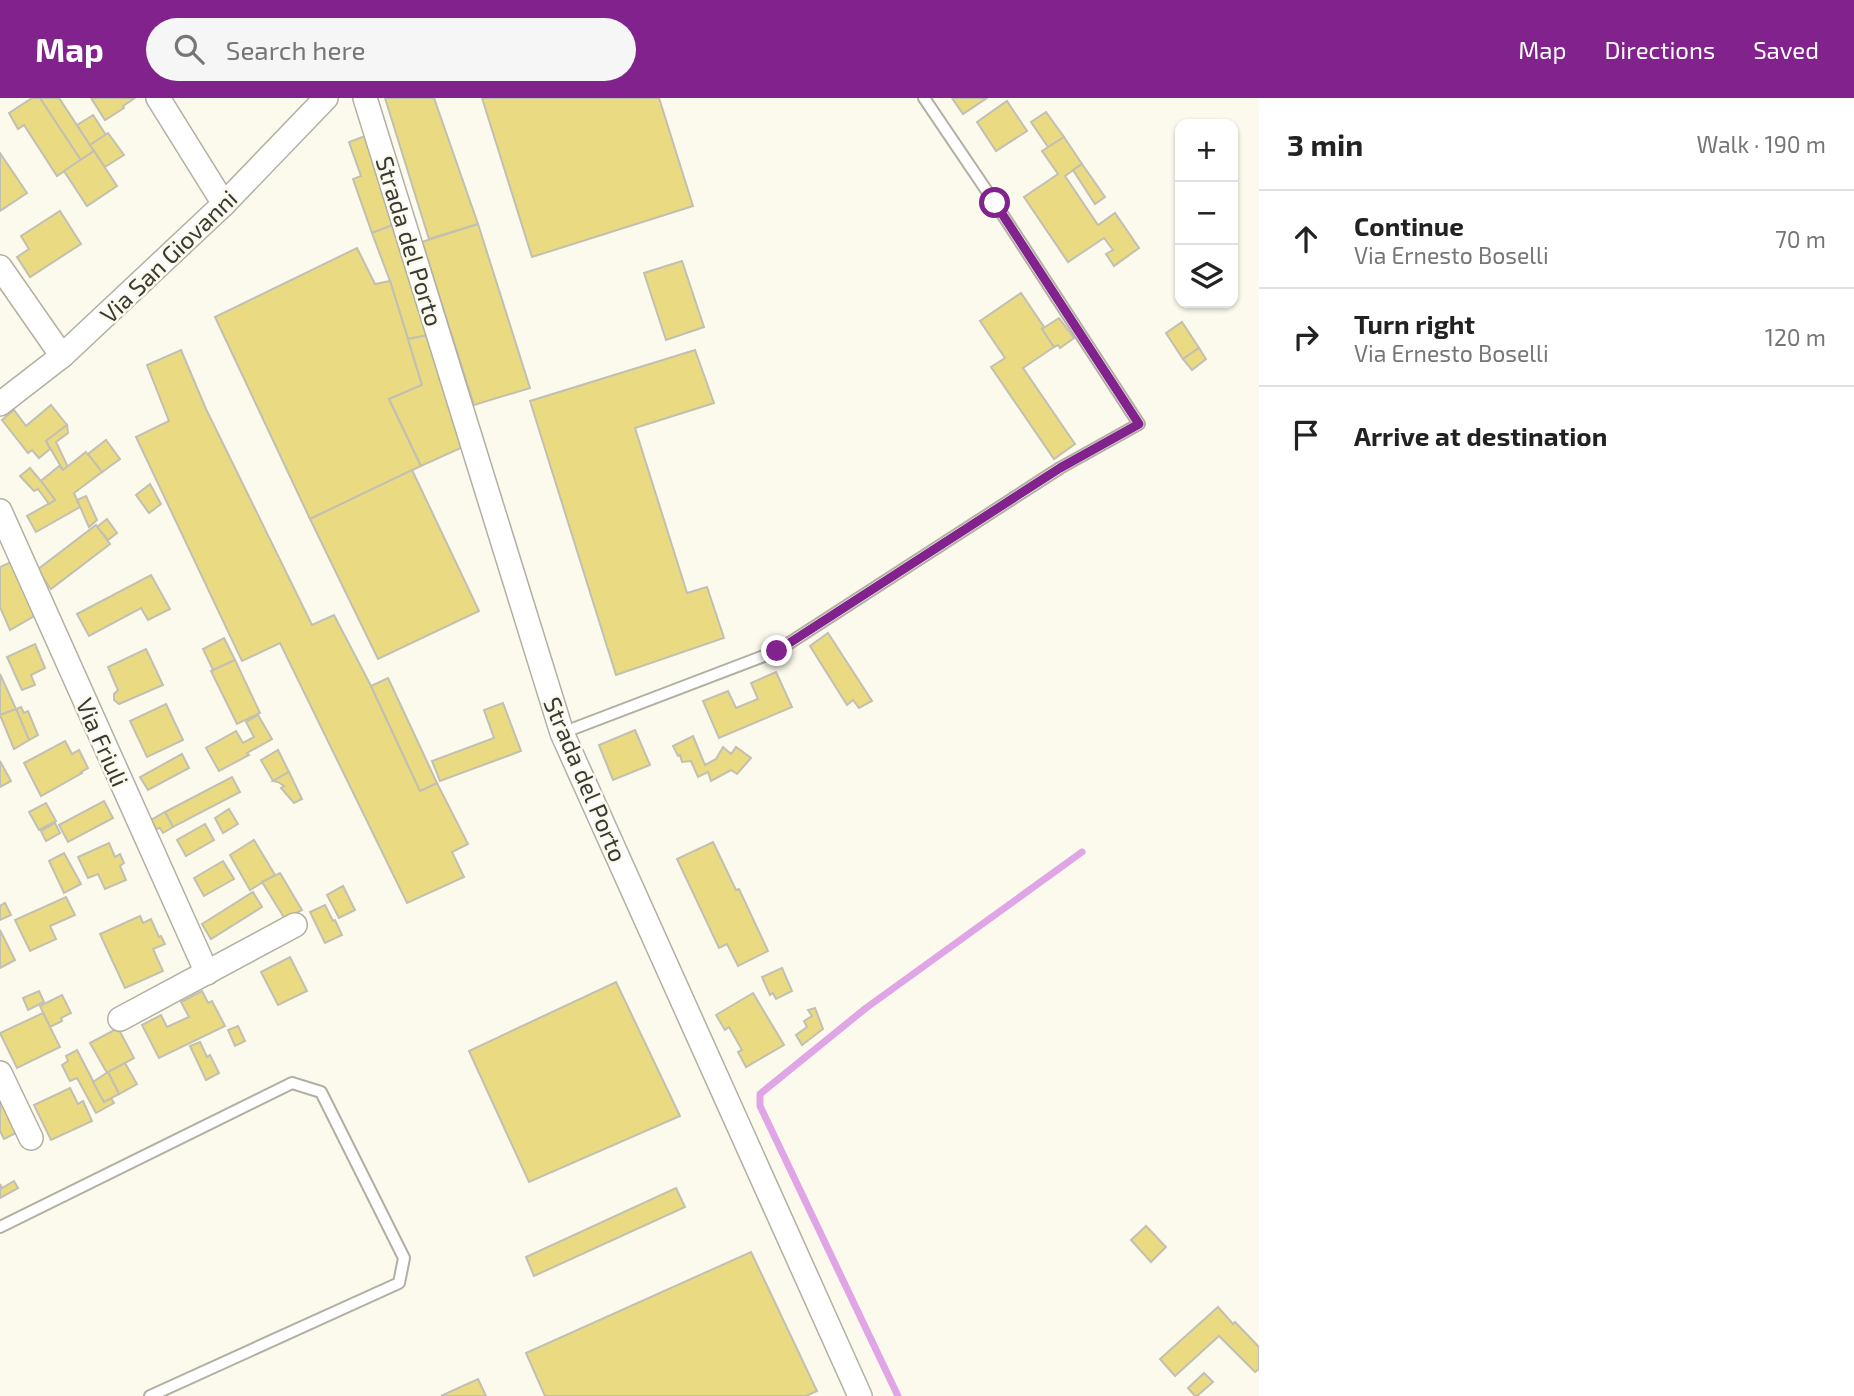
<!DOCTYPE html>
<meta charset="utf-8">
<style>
:root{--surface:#fff;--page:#f6f6f6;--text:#222;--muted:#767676;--line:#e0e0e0;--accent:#82228d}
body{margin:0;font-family:"Exo 2",sans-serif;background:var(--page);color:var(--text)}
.controls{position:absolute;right:21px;top:21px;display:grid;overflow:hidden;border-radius:14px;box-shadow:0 2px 5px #0004}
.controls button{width:63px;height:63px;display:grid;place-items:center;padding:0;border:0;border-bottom:2px solid var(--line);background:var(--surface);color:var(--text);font:35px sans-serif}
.stop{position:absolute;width:21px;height:21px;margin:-16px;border:5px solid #82228d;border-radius:50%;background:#fff}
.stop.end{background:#82228d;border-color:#fff;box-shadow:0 2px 7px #0008}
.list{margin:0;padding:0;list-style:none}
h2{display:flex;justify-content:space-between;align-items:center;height:91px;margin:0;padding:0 28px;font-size:30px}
h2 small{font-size:23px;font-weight:400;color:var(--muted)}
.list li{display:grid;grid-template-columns:46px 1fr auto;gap:21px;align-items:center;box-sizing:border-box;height:98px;padding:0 28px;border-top:2px solid var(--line)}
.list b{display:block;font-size:26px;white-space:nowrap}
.list p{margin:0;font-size:23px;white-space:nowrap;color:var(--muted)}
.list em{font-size:23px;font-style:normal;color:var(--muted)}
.icon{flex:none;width:38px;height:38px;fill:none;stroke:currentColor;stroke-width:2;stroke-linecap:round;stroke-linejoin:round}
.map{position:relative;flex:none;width:1259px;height:1298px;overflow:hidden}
header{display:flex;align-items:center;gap:42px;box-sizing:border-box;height:98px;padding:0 35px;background:var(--accent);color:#fff}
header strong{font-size:33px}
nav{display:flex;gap:38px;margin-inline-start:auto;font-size:24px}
.search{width:490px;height:63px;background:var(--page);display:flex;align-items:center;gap:18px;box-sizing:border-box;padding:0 24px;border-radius:38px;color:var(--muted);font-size:26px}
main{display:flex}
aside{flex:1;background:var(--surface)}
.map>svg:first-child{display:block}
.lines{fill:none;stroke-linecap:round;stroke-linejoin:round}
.stream{stroke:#e0a5e6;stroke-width:7}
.building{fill:#eada82;stroke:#c2c0b2;stroke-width:2}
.lane-casing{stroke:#b2b0a3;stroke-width:14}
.street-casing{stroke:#b2b0a3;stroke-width:26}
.lane{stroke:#fff;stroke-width:10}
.street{stroke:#fff;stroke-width:23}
.route{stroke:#82228d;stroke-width:9}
.labels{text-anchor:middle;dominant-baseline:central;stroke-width:5;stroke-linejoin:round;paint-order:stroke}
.street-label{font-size:24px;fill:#3a3a34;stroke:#fcfaec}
</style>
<header>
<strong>Map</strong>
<div class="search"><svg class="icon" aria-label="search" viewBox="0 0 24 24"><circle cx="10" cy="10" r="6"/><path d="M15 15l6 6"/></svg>Search here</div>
<nav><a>Map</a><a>Directions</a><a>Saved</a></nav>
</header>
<main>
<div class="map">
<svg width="1259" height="1298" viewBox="0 0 1259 1298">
<rect width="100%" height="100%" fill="#fcfaec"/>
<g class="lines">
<!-- stream -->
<path class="stream" d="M 898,1298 L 760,1008 L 760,996 L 866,910 L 1082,754"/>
</g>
<!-- building -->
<g class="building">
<path d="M 32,0 L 40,0 L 81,62 L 57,78 L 24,27 L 18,31 L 9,15 Z"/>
<path d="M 40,0 L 59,0 L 94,53 L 81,62 Z"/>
<path d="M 91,0 L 135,0 L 123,8 L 124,10 L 105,22 Z"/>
<path d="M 385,0 L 434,0 L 478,126 L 429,141 Z"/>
<path d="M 482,0 L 659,0 L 693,108 L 532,159 Z"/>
<path d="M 952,0 L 987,0 L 963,16 Z"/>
<path d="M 1007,3 L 1027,33 L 996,53 L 977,24 Z"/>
<path d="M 1046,14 L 1064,39 L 1048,49 L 1031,24 Z"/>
<path d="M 93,17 L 106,37 L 90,47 L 77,27 Z"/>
<path d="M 108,35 L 124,57 L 105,69 L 90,47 Z"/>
<path d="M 365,38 L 395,126 L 372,135 L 353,81 L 361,78 L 349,44 Z"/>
<path d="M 1064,39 L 1082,66 L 1065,78 L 1098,127 L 1115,115 L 1139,150 L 1114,168 L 1106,156 L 1113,152 L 1104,140 L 1068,164 L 1024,99 L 1058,76 L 1042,53 Z"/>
<path d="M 94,53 L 117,88 L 87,108 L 64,73 Z"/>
<path d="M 0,55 L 27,95 L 0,113 Z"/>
<path d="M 1082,66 L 1105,99 L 1095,106 L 1073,72 Z"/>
<path d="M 60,113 L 81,146 L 30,179 L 17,159 L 29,151 L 21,138 Z"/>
<path d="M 395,126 L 429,237 L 408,241 L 390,183 L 372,135 Z"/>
<path d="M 478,126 L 530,290 L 474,307 L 422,144 Z"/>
<path d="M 357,150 L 375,186 L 390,183 L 408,241 L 422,287 L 389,301 L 421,368 L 310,421 L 215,219 Z"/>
<path d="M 682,163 L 704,229 L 666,242 L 644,175 Z"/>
<path d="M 1021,195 L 1044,229 L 1042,231 L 1054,249 L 1023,270 L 1075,346 L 1054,361 L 991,269 L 1005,260 L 980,223 Z"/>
<path d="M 1059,220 L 1074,240 L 1060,250 L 1058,247 L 1054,249 L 1042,231 Z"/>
<path d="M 1182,224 L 1199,250 L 1183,261 L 1166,235 Z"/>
<path d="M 429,237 L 463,349 L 421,368 L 389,301 L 422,287 L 408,241 Z"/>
<path d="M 1199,250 L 1206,261 L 1192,272 L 1183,261 Z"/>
<path d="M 181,252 L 206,311 L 312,527 L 334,517 L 371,588 L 420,693 L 437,685 L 468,746 L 452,754 L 464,779 L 407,805 L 280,545 L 242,563 L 136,339 L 169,323 L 147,267 Z"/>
<path d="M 695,252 L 714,305 L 635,330 L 687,495 L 707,489 L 724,540 L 616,577 L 530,303 Z"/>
<path d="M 51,307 L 67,327 L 46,343 L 50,351 L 39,360 L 32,352 L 28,355 L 2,322 L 14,312 L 26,328 Z"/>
<path d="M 67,327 L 68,335 L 56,344 L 68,369 L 63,372 L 46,343 Z"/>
<path d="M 106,342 L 120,361 L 102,374 L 88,356 Z"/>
<path d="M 86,354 L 102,374 L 74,395 L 80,409 L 36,434 L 27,418 L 55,402 L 41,383 L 59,368 L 63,372 Z"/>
<path d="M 30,370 L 41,383 L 55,402 L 49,406 L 38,391 L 34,393 L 20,378 Z"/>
<path d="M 412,372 L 479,513 L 378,561 L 310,421 Z"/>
<path d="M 150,386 L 161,406 L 149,415 L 136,397 Z"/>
<path d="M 86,398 L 97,422 L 89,429 L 77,402 Z"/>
<path d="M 107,421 L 117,435 L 108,442 L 97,429 Z"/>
<path d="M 96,427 L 110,446 L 51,491 L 37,472 Z"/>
<path d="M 11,464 L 36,517 L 10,532 L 0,509 L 0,469 Z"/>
<path d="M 151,477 L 170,511 L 148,522 L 141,510 L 89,538 L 77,516 Z"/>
<path d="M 828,535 L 872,603 L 859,610 L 853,602 L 847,607 L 810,548 Z"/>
<path d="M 224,540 L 235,562 L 213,572 L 203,551 Z"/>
<path d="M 35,546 L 45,570 L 31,577 L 35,587 L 22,592 L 7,559 Z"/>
<path d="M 146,551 L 163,587 L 119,606 L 114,602 L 114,596 L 118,592 L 108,569 Z"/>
<path d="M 235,562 L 260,615 L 237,626 L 211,573 Z"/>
<path d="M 776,574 L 792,609 L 719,640 L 703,603 L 728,593 L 736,610 L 758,601 L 751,585 Z"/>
<path d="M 0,576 L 16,611 L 0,617 Z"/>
<path d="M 388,580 L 437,685 L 420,693 L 371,588 Z"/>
<path d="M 503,605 L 521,653 L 440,683 L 432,663 L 494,640 L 484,612 Z"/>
<path d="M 166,606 L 183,642 L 147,659 L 130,623 Z"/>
<path d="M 21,609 L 24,615 L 28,613 L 38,637 L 29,642 L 16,611 Z"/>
<path d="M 16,611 L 29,642 L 14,651 L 0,617 Z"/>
<path d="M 258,617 L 272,641 L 247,655 L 249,657 L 219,673 L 206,650 L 236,633 L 243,645 L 254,639 L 246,624 Z"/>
<path d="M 635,632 L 650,667 L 613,682 L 599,647 Z"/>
<path d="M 693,638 L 705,667 L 716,661 L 723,649 L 731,656 L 736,649 L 751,660 L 737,676 L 731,672 L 711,683 L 708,674 L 698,679 L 691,663 L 682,664 L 680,657 L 678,658 L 673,648 Z"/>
<path d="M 65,643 L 72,656 L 79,652 L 88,670 L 81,674 L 82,675 L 41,698 L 24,665 Z"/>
<path d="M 278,652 L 289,674 L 273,683 L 261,662 Z"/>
<path d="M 182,656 L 189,670 L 148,692 L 140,679 Z"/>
<path d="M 0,663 L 11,683 L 0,689 Z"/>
<path d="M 289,674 L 302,701 L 294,705 L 281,690 L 284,688 L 278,684 L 273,683 Z"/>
<path d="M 232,679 L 240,694 L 173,729 L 165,714 Z"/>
<path d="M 104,703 L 113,720 L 68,744 L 59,727 Z"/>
<path d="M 46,705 L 56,723 L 39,732 L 29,714 Z"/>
<path d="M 229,711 L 238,726 L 223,735 L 215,720 Z"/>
<path d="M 165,714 L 173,729 L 163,735 L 160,730 L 156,731 L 151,722 Z"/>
<path d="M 55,725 L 60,735 L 46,743 L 41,733 Z"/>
<path d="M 205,726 L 214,742 L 186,758 L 177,742 Z"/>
<path d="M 254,742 L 275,777 L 250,792 L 230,757 Z"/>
<path d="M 713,744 L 736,792 L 739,791 L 768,853 L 738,868 L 727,846 L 719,850 L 677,761 Z"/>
<path d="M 109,745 L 115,759 L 120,756 L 124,765 L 120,768 L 126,782 L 105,791 L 98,776 L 88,780 L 78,759 Z"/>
<path d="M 64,755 L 81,786 L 64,795 L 49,763 Z"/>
<path d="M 223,763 L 234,781 L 204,798 L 194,780 Z"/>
<path d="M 280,775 L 302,812 L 285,821 L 262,784 Z"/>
<path d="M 343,788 L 355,812 L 339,820 L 327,797 Z"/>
<path d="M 253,794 L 262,809 L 211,841 L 202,826 Z"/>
<path d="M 66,799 L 75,817 L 50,828 L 56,841 L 30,853 L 15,822 Z"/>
<path d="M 5,805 L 11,817 L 0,822 L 0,808 Z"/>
<path d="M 325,807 L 333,823 L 335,822 L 342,837 L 325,845 L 310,814 Z"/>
<path d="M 140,818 L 143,825 L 151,821 L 159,839 L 161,838 L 165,846 L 153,851 L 163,873 L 125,890 L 100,836 Z"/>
<path d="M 0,832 L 15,862 L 0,870 Z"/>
<path d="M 290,859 L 307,893 L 278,907 L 261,874 Z"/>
<path d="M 782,870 L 792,893 L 776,901 L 773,895 L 770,897 L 762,879 Z"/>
<path d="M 616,884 L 680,1018 L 529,1084 L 469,953 Z"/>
<path d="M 39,893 L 44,904 L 28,912 L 23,900 Z"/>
<path d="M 202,893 L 208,905 L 212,903 L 225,928 L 159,960 L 142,927 L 161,917 L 167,929 L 189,919 L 181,904 Z"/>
<path d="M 753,895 L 784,947 L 746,969 L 738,954 L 742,952 L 729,929 L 725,932 L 716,917 Z"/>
<path d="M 62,897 L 71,915 L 61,920 L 62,923 L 50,929 L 40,908 Z"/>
<path d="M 815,910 L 823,931 L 802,947 L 796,937 L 807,929 L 804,923 L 812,918 L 808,912 Z"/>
<path d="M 43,915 L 60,949 L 17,970 L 0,935 Z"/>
<path d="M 238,928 L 245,943 L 235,948 L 228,932 Z"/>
<path d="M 118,930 L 134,960 L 107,975 L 90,945 Z"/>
<path d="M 200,944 L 207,959 L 210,957 L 219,975 L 206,982 L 190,948 Z"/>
<path d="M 77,952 L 104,1004 L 111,1000 L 114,1005 L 96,1015 L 77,980 L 70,983 L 62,967 L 68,963 L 66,958 Z"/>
<path d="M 125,965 L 137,986 L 119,996 L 108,974 Z"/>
<path d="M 108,974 L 119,996 L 104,1004 L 93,984 Z"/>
<path d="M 70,990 L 78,1006 L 83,1003 L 92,1023 L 51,1042 L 34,1007 Z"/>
<path d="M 7,1002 L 22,1032 L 4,1041 L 0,1033 L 0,1005 Z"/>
<path d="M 14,1083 L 18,1090 L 0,1100 L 0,1086 L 2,1090 Z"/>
<path d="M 676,1090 L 685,1109 L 534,1178 L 526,1159 Z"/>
<path d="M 1146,1128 L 1166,1149 L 1151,1164 L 1131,1142 Z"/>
<path d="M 751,1154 L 817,1293 L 806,1298 L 545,1298 L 526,1255 Z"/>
<path d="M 1218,1209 L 1233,1226 L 1235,1224 L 1259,1249 L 1259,1271 L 1255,1274 L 1219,1238 L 1175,1278 L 1160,1261 Z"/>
<path d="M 1204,1275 L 1213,1284 L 1197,1298 L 1195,1298 L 1188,1290 Z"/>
<path d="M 478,1281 L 486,1298 L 441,1298 Z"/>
</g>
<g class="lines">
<!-- lane casing -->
<g class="lane-casing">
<g id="lane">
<path d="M 562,635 L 777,553 L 1060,370 L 1139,326 L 995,105 L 924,0"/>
<path d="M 0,1129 L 292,985 L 321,994 L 404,1160 L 399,1185 L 150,1298"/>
</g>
</g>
<!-- street casing -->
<g class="street-casing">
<g id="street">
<path d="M 158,0 L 224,106"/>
<path d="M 365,0 L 562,635 L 860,1298"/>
<path d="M 0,169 L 62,258"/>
<path d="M 0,306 L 62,258 L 224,106 L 326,0"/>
<path d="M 0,413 L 207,875"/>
<path d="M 120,921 L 295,827"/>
<path d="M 0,975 L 31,1040"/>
</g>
</g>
<!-- lane -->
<use href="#lane" class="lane"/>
<!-- street -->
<use href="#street" class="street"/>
</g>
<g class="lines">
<!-- route -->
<path class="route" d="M 777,553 L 1060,370 L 1139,326 L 995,105"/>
</g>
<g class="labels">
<!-- street labels -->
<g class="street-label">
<text transform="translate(410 143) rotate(73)">Strada del Porto</text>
<text transform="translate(168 158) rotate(-44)">Via San Giovanni</text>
<text transform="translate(103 644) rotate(66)">Via Friuli</text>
<text transform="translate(586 681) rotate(67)">Strada del Porto</text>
</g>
</g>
</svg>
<div class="controls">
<button>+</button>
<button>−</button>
<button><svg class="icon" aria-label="layers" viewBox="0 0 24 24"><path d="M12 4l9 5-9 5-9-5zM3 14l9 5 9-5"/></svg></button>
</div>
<div class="stop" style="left:995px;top:105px"></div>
<div class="stop end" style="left:777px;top:553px"></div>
</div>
<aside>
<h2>3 min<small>Walk · 190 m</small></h2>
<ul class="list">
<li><svg class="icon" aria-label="ahead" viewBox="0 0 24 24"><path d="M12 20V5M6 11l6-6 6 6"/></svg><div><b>Continue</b><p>Via Ernesto Boselli</p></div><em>70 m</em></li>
<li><svg class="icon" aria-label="right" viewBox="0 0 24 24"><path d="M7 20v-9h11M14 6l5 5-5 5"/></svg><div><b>Turn right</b><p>Via Ernesto Boselli</p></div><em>120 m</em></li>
<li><svg class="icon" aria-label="arrive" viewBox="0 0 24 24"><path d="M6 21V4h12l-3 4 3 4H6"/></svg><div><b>Arrive at destination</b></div></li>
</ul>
</aside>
</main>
